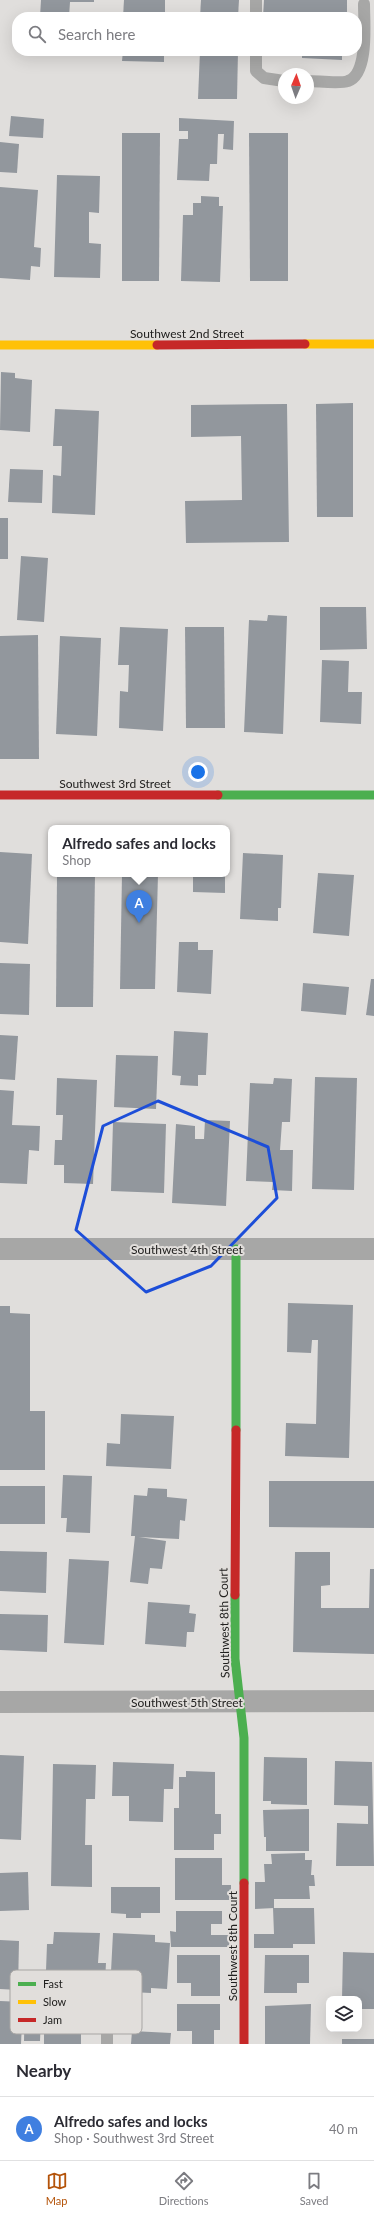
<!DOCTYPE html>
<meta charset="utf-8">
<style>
:root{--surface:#fff;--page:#f2f2f3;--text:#2b2b33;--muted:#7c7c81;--line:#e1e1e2;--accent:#b45309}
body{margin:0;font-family:Lato,sans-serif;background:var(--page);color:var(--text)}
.controls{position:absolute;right:12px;bottom:12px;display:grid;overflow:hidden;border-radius:8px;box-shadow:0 4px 16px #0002}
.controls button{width:36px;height:36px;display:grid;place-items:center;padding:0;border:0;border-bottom:1px solid var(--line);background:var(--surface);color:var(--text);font:20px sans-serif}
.compass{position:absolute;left:278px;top:68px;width:36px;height:36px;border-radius:50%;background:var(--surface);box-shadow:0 4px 16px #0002;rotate:2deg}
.you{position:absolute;left:198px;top:772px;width:14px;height:14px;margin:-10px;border:3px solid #fff;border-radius:50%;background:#1a73e8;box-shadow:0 0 0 6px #1a73e833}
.badge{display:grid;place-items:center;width:26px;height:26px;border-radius:50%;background:var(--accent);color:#fff;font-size:13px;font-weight:700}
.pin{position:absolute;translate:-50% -33px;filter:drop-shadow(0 1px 2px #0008)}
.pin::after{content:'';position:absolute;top:21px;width:14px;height:12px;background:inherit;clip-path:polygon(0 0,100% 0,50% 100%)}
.popup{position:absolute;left:48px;top:825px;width:182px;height:52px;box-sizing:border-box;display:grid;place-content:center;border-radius:8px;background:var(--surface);filter:drop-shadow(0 1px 3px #0005);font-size:13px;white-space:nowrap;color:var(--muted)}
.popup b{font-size:15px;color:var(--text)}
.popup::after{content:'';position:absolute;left:50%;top:100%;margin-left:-8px;border:8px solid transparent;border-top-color:var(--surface)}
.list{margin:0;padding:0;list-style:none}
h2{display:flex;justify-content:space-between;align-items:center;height:52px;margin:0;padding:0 16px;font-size:17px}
h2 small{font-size:13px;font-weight:400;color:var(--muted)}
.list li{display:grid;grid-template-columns:26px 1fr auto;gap:12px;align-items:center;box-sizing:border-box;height:64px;padding:0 16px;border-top:1px solid var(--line)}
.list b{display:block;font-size:15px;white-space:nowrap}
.list p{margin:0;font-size:13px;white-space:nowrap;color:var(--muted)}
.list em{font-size:13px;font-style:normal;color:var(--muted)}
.icon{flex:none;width:22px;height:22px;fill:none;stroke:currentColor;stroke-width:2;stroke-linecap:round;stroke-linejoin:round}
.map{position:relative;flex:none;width:374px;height:2044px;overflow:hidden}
.search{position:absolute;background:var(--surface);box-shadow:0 4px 16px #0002;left:12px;right:12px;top:12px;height:44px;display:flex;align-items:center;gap:10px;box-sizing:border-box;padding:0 14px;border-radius:16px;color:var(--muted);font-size:15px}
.sheet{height:116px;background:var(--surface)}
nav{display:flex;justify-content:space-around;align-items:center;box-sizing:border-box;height:56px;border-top:1px solid var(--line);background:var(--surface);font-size:11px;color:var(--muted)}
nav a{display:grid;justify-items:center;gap:2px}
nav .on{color:var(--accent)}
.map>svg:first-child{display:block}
.building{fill:#92979d}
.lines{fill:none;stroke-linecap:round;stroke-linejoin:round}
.lane{stroke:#a7a7a6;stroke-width:12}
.street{stroke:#a7a7a6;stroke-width:22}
.fast{stroke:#4caf50;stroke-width:9}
.slow{stroke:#ffc107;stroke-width:9}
.jam{stroke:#c62828;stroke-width:9}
.marked{fill:none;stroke:#1d4ed8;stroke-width:3;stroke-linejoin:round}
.labels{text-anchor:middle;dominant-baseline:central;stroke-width:4;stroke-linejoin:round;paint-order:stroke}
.street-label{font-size:12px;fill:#21201f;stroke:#e1dedb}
.key{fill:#e1dedb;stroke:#a7a5a3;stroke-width:1}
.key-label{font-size:11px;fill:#21201f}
</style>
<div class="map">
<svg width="374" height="2044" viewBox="0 0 374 2044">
<rect width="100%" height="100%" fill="#e0dedc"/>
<!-- building -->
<g class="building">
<path d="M 41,0 L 94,0 L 94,2 L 70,2 L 69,17 L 40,17 Z"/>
<path d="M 124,0 L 165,0 L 165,17 L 123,17 Z"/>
<path d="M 201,0 L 239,0 L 238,17 L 200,17 Z"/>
<path d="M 264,0 L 347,0 L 347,12 L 342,12 L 341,17 L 263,17 Z"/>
<path d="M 123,51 L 164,51 L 164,62 L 122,61 Z"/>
<path d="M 200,51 L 238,51 L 237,99 L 198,99 Z"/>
<path d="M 302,51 L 342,51 L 342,60 L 302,58 Z"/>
<path d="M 11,116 L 44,119 L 43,138 L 9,136 Z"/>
<path d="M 179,118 L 234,121 L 233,150 L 223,149 L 224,134 L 218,134 L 217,164 L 210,164 L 209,181 L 177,180 L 179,139 L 188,139 L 188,131 L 179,131 Z"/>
<path d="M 122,133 L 160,133 L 159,281 L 122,281 Z"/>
<path d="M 249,133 L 288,133 L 288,281 L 250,281 Z"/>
<path d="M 0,142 L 19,144 L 17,173 L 0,172 Z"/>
<path d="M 57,175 L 100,176 L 99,213 L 89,212 L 89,243 L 101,244 L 100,278 L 54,277 Z"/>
<path d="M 0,187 L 38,190 L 34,247 L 41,248 L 40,267 L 31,266 L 30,280 L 0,278 Z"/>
<path d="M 201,196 L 219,197 L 219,206 L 223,206 L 220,282 L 181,281 L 183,215 L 193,215 L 193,203 L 201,203 Z"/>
<path d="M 1,372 L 15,373 L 15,378 L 32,380 L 30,432 L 0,430 Z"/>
<path d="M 353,403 L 353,517 L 317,517 L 316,404 Z"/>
<path d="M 287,404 L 289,542 L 186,543 L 185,501 L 242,500 L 241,436 L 191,437 L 191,405 Z"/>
<path d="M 55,409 L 99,411 L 95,515 L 52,513 L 53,475 L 61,476 L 62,446 L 53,446 Z"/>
<path d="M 10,469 L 43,470 L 42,503 L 8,502 Z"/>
<rect x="0" y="518" width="8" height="41"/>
<path d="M 21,556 L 48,558 L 44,622 L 17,620 Z"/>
<path d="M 320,607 L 366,607 L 367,649 L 320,650 Z"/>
<path d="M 268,615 L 287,616 L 283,734 L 244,732 L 249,620 L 267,621 Z"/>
<path d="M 120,627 L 168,629 L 163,731 L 119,728 L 120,691 L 128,692 L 129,665 L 118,665 Z"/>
<path d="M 185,627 L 224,627 L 225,728 L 186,728 Z"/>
<path d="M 38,635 L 39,759 L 0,759 L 0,636 Z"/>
<path d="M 60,636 L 101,638 L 97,736 L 56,734 Z"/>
<path d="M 322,660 L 349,661 L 348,692 L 362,692 L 361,724 L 320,722 Z"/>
<path d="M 0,852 L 32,854 L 28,944 L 0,942 Z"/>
<path d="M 243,853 L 283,855 L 281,908 L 278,908 L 278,921 L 240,919 Z"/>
<path d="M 318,873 L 354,875 L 349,936 L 313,933 Z"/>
<path d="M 57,874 L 95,874 L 93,1007 L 56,1007 Z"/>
<path d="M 122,874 L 158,874 L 155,989 L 120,989 Z"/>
<path d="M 193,874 L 225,874 L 225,893 L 193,892 Z"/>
<path d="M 179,942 L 198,942 L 198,950 L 213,950 L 211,994 L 177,992 Z"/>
<path d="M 0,963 L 30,964 L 29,1015 L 0,1014 Z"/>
<path d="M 371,979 L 374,979 L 374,1016 L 366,1015 Z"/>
<path d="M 303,983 L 349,987 L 346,1015 L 301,1011 Z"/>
<path d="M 174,1031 L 208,1033 L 206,1075 L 198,1075 L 198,1086 L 180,1085 L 181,1076 L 172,1075 Z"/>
<path d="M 0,1035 L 18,1036 L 15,1080 L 0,1079 Z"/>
<path d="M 116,1055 L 158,1056 L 156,1109 L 114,1107 Z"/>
<path d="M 315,1077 L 357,1078 L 354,1190 L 312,1189 Z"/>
<path d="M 57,1078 L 97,1080 L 93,1184 L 64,1183 L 64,1165 L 54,1165 L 55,1140 L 62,1140 L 63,1115 L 56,1115 Z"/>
<path d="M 274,1078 L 292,1079 L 290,1122 L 282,1122 L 280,1150 L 293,1150 L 292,1191 L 272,1190 L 273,1182 L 246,1181 L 250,1083 L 273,1084 Z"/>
<path d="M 0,1090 L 14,1091 L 12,1125 L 40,1126 L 39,1151 L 29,1150 L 27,1184 L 0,1183 Z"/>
<path d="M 205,1120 L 230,1121 L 226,1206 L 172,1203 L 176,1124 L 195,1126 L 195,1139 L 204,1139 Z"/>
<path d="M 113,1122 L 166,1124 L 164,1193 L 111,1191 Z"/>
<path d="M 288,1303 L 353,1305 L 349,1458 L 285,1456 L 286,1423 L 316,1424 L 318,1340 L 312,1340 L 311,1353 L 287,1352 Z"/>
<path d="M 0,1306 L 10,1306 L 10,1313 L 30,1314 L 30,1411 L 45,1411 L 45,1470 L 0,1470 Z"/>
<path d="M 121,1414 L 174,1416 L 171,1469 L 106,1466 L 107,1443 L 120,1444 Z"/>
<path d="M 63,1475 L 92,1476 L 90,1533 L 66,1532 L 67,1518 L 61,1518 Z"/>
<path d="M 269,1481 L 374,1481 L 374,1528 L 269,1527 Z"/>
<rect x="0" y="1486" width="45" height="38"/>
<path d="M 148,1488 L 167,1489 L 167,1497 L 187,1499 L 185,1521 L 180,1520 L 179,1539 L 139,1537 L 166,1541 L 162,1569 L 150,1568 L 148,1584 L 130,1582 L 135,1536 L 131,1536 L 134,1495 L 147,1496 Z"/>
<path d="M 0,1551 L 47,1552 L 46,1593 L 0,1591 Z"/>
<path d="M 295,1552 L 330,1552 L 330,1585 L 321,1586 L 321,1608 L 369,1608 L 370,1569 L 374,1569 L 374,1654 L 293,1652 Z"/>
<path d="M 69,1559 L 109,1561 L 104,1645 L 64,1643 Z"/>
<path d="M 148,1602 L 190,1605 L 189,1613 L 196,1614 L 194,1632 L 187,1632 L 186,1647 L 145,1644 Z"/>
<path d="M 0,1614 L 48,1615 L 47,1652 L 0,1650 Z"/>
<path d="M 0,1755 L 24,1756 L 21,1840 L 0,1839 Z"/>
<path d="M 264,1757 L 307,1758 L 307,1805 L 271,1804 L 271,1801 L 263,1801 Z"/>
<path d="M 335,1761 L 372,1762 L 374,1866 L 336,1866 L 337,1823 L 368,1824 L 368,1806 L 334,1805 Z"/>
<path d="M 113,1762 L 174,1764 L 173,1789 L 164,1789 L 163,1822 L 129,1821 L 129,1796 L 112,1796 Z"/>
<path d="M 53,1764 L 96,1765 L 95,1799 L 86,1799 L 85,1845 L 92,1845 L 92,1887 L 51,1886 Z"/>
<path d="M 186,1771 L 215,1772 L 215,1814 L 221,1814 L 221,1834 L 214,1834 L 214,1850 L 174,1850 L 174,1808 L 179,1808 L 179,1777 L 186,1777 Z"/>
<path d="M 309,1809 L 309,1851 L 266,1851 L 266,1837 L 264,1837 L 263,1810 Z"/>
<path d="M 305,1853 L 305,1860 L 312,1860 L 311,1875 L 314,1875 L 315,1886 L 309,1886 L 310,1899 L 274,1899 L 274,1908 L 255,1909 L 255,1882 L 265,1882 L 264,1864 L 272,1864 L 271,1854 Z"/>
<path d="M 175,1858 L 222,1858 L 222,1885 L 231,1885 L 231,1900 L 175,1900 Z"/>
<path d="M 28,1872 L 29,1910 L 0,1911 L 0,1873 Z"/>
<path d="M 111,1887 L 160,1887 L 160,1913 L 141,1913 L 141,1918 L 126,1918 L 126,1914 L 111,1913 Z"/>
<path d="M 273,1908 L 314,1908 L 315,1944 L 293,1944 L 293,1948 L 254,1948 L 254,1934 L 274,1934 Z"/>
<path d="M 176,1911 L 222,1911 L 222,1924 L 211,1924 L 211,1935 L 230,1935 L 229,1947 L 171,1947 L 170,1931 L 176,1932 Z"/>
<path d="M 54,1932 L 100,1933 L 98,1963 L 106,1963 L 104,1999 L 45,1997 L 47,1944 L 53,1944 Z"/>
<path d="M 113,1933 L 155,1935 L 155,1942 L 170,1943 L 167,1989 L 151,1988 L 151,1993 L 110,1991 Z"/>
<path d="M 0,1940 L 19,1941 L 18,1990 L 0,1989 Z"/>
<path d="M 343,1952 L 374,1953 L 374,2009 L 359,2009 L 359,1999 L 342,1999 Z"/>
<path d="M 177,1955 L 220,1955 L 220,1996 L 191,1996 L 191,1983 L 177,1983 Z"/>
<path d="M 265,1955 L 309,1955 L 309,1983 L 297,1983 L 297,1993 L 264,1993 Z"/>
<path d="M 25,1991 L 42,1991 L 40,2041 L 24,2041 Z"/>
<path d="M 0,2001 L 23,2002 L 21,2044 L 0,2044 Z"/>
<path d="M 177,2004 L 220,2004 L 220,2030 L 214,2030 L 214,2044 L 192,2044 L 192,2031 L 177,2031 Z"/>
<path d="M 311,2004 L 310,2044 L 265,2044 L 265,2006 Z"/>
<rect x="44" y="2021" width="37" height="23"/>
<path d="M 132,2031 L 171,2033 L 170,2044 L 131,2044 Z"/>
<rect x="342" y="2039" width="32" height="5"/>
</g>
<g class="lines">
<!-- lane -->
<g class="lane">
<path d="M 256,0 L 256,17"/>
<path d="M 256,51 L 256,71 L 264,78 L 284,81"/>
<path d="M 308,81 C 318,81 340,84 348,81 C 369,74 364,22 364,4"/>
<path d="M 107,2018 L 107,2044"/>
</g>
<!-- street -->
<g class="street">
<path d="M 0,1249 L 374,1249"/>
<path d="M 0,1702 L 374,1701"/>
</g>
<!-- fast -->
<g class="fast">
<path d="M 218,795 L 374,795"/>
<path d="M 236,1430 L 236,1249"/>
<path d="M 235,1595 L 235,1659 L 244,1738 L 244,1883"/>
</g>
<!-- slow -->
<g class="slow">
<path d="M 305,344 L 374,344"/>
<path d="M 0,345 L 157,345"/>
</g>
<!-- jam -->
<g class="jam">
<path d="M 157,345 L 305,344"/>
<path d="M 0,795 L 218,795"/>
<path d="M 235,1595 L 236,1430"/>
<path d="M 244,1883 L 244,2044"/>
</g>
</g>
<!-- marked area -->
<path class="marked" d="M 158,1101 L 268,1147 L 277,1198 L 211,1266 L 146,1292 L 76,1230 L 103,1126 Z"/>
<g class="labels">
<!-- street labels -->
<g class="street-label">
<text x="187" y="333">Southwest 2nd Street</text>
<text x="115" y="783">Southwest 3rd Street</text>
<text x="187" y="1249">Southwest 4th Street</text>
<text transform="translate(224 1623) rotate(-91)">Southwest 8th Court</text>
<text x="187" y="1702">Southwest 5th Street</text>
<text transform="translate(232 1946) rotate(-90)">Southwest 8th Court</text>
</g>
</g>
<!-- legend -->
<rect x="10" y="1970" width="132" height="64" rx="6" class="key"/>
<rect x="18" y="1982" width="18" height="4" fill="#4caf50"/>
<rect x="18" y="2000" width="18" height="4" fill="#ffc107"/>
<rect x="18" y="2018" width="18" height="4" fill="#c62828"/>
<g class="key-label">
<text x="43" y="1988">Fast</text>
<text x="43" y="2006">Slow</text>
<text x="43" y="2024">Jam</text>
</g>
</svg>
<div class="controls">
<button><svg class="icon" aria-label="layers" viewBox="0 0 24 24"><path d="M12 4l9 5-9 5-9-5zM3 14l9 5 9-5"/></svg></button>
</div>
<svg class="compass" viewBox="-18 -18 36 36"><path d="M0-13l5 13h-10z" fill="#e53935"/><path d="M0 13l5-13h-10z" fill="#7c7c81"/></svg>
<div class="you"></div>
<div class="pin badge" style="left:139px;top:923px;background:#3f7fe0">A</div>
<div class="popup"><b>Alfredo safes and locks</b>Shop</div>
<div class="search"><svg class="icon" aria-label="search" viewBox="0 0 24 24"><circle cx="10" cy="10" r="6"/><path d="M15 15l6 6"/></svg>Search here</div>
</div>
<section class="sheet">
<h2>Nearby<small></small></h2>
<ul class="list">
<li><span class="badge" style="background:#3f7fe0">A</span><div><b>Alfredo safes and locks</b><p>Shop · Southwest 3rd Street</p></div><em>40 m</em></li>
</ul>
</section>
<nav>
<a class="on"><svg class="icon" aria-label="map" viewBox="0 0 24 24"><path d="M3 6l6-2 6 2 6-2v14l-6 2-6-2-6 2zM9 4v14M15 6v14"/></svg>Map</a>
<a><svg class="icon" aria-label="directions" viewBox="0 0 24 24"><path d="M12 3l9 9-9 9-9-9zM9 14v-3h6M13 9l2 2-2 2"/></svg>Directions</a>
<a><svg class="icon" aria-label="saved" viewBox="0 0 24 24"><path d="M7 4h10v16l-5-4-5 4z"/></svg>Saved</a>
</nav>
